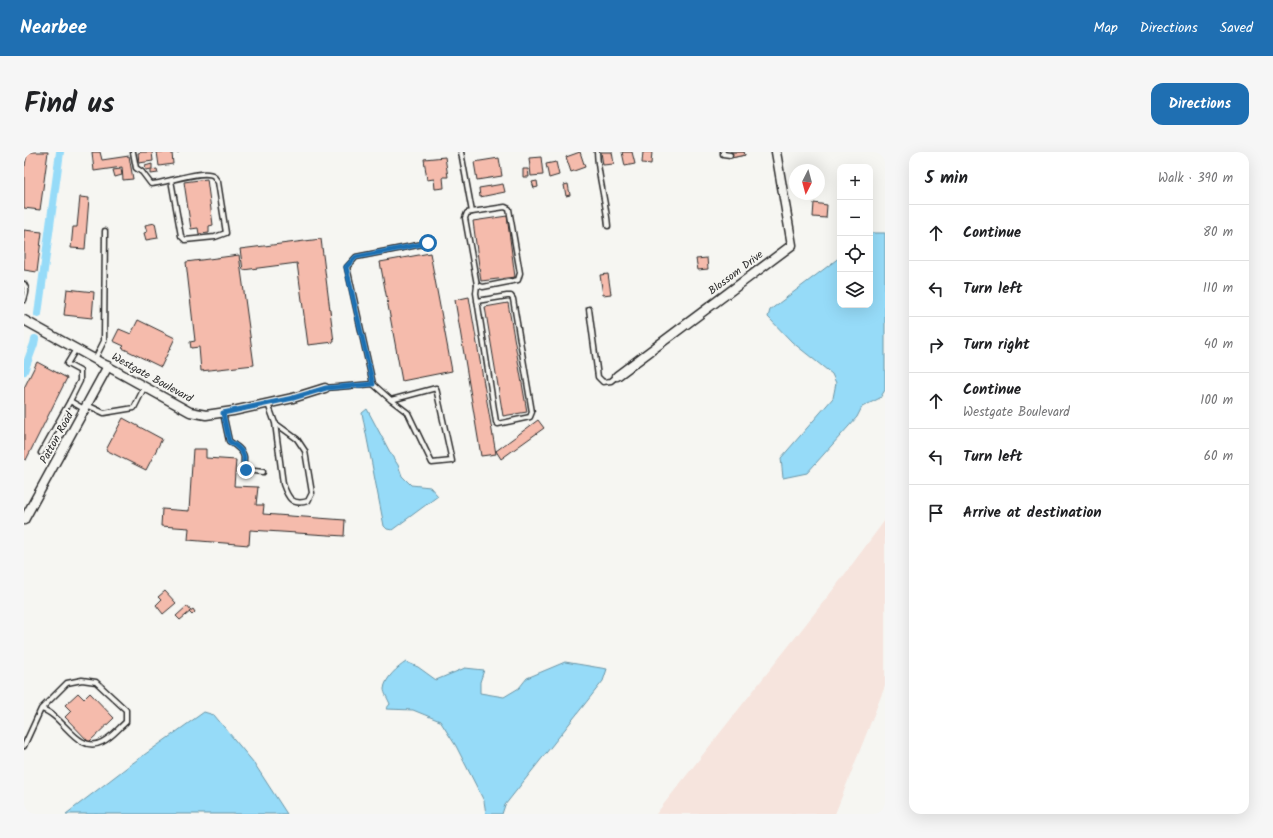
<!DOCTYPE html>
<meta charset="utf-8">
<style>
:root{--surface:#fff;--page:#f6f6f6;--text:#202124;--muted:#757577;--line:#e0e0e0;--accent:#1f6fb2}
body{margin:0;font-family:Kalam,sans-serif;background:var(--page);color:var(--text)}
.controls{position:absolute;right:12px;top:12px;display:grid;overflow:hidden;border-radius:8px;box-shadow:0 4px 16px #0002}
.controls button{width:36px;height:36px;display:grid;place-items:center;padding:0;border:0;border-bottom:1px solid var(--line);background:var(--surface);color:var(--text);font:20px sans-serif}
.compass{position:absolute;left:765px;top:12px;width:36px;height:36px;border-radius:50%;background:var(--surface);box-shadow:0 4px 16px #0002;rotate:186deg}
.stop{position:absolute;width:12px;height:12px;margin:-9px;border:3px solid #1f6fb2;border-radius:50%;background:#fff}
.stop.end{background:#1f6fb2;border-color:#fff;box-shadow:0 1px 4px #0008}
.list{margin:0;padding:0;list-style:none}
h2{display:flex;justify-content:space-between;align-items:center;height:52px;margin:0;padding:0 16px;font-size:17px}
h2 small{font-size:13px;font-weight:400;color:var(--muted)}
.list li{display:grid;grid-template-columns:26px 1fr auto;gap:12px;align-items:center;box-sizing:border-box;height:56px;padding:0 16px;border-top:1px solid var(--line)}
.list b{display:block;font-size:15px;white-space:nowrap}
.list p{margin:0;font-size:13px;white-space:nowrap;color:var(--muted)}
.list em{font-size:13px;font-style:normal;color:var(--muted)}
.icon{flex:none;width:22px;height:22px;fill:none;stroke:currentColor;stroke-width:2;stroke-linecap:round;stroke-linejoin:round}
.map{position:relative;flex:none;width:861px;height:662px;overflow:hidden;border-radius:12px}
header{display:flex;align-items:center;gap:24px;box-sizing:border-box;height:56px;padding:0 20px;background:var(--accent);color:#fff}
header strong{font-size:19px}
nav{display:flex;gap:22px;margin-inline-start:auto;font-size:14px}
.intro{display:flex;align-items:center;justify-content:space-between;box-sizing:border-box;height:96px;padding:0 24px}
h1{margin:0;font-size:28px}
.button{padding:10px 18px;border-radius:12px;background:var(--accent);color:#fff;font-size:14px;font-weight:700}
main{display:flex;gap:24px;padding:0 24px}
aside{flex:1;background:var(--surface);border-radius:12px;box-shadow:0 4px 16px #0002}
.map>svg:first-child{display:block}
.built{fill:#f6e4dd}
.water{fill:#96dbf8;stroke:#6b95a6}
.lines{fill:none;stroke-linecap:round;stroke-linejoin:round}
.canal{stroke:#96dbf8;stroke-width:8}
.building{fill:#f5bbac;stroke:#2b2b2b}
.lane-casing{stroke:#2b2b2b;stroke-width:7}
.street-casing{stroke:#2b2b2b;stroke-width:11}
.lane{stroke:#f6f6f2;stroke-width:4}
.street{stroke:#f6f6f2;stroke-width:8}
.route{stroke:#1f6fb2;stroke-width:5}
.labels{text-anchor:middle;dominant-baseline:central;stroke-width:4;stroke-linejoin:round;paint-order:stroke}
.street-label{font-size:11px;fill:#2b2b2b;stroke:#f6f6f2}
</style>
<header>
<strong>Nearbee</strong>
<nav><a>Map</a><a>Directions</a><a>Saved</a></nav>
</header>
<div class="intro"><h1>Find us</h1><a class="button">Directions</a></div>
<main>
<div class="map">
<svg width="861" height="662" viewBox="0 0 861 662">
<rect width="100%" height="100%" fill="#f6f6f2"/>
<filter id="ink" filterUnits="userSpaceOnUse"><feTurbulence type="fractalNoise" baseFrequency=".025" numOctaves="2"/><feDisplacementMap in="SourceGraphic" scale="8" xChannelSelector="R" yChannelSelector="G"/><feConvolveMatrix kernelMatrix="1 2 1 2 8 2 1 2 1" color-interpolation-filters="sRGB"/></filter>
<g filter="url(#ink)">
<!-- built -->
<path class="built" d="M 861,368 L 861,534 L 811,662 L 632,662 L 812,434 Z"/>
<!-- water -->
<g class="water">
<path d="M 848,81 L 861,81 L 861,238 L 856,246 L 838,255 L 833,265 L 783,321 L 759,326 L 757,306 L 809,246 L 812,231 L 808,222 L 768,190 L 744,165 L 746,158 L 816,105 L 816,153 L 846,153 L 846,83 Z"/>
<path d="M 343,257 L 368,304 L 374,313 L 378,324 L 387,333 L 406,335 L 414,344 L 368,378 L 363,377 L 360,374 L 338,261 Z"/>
<path d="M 382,510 L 394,515 L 412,528 L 441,516 L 460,518 L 456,530 L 456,541 L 480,545 L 495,536 L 503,526 L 541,510 L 583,517 L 579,529 L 481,653 L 478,662 L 462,662 L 460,649 L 432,594 L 416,569 L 389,558 L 362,557 L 366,552 C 364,547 360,541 360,537 C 361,526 374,515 382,510 Z"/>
<path d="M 180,560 L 190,563 L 230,611 L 263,662 L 42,662 L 106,613 Z"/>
</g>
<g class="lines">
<!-- canal -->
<g class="canal">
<path d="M 14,162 L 36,0"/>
<path d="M 0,219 L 10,192 L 11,187"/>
</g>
</g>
<!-- building -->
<g class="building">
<path d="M 3,0 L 24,0 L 16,58 L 0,56 L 0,13 L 1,14 Z"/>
<path d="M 68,0 L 76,0 L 78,8 L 105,4 L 109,27 L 99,28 L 98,15 L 70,19 Z"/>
<path d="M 118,0 L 128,0 L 129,9 L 115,11 L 114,1 Z"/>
<path d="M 133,0 L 155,0 L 148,1 L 149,12 L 135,14 Z"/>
<path d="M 556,0 L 561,15 L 547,20 L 542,5 Z"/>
<path d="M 577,0 L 588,0 L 590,12 L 579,13 Z"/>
<path d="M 598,0 L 608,0 L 611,12 L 601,14 Z"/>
<path d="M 619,0 L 628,0 L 627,12 L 618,11 Z"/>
<path d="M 706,0 L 720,0 L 721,3 L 707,6 Z"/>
<path d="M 706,0 L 720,0 L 721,3 L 707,6 Z"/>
<path d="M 421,5 L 424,25 L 419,25 L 420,36 L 411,37 L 410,27 L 403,28 L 400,7 Z"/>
<path d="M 517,5 L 519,23 L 507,24 L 505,6 Z"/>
<path d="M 475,6 L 478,24 L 453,28 L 450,10 Z"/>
<path d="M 532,10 L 535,23 L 525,26 L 522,12 Z"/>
<path d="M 128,12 L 128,17 L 122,18 L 121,14 Z"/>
<path d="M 97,17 L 98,23 L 91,25 L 89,18 Z"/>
<path d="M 133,17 L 134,21 L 127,22 L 127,18 Z"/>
<path d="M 499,17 L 504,17 L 505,25 L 499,25 Z"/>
<path d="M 183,27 L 189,73 L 185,74 L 185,81 L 175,82 L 174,76 L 167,77 L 160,30 Z"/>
<path d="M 513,29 L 514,35 L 510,36 L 508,30 Z"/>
<path d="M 479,32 L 481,40 L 456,45 L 455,36 Z"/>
<path d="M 544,32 L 546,43 L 542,44 L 540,33 Z"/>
<path d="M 56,45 L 65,46 L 61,97 L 47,96 L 49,75 L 53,75 Z"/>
<path d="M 790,51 L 803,53 L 802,66 L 789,65 Z"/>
<path d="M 483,64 L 491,125 L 457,129 L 449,69 Z"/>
<path d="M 131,71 L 134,86 L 122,88 L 120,81 L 123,80 L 121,73 Z"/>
<path d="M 0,78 L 18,80 L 13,120 L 0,118 Z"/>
<path d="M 297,87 L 310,190 L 284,193 L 273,111 L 219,118 L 216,97 Z"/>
<path d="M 406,101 L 428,219 L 378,229 L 356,110 Z"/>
<path d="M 215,103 L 230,213 L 177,219 L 175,195 L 167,196 L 166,190 L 171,189 L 162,110 Z"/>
<path d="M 683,106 L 684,117 L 674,118 L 672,107 Z"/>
<path d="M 584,122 L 587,142 L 579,143 L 576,123 Z"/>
<path d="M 43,137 L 70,140 L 68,166 L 40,163 Z"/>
<path d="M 445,145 L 472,302 L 457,304 L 431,148 Z"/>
<path d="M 484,151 L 503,260 L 479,264 L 461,155 Z"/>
<path d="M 114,168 L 151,186 L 137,215 L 98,196 L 100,194 L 89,189 L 95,177 L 107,182 Z"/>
<path d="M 13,210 L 43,226 L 2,308 L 0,307 L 0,236 Z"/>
<path d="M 99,266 L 138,287 L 122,318 L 82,298 Z"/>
<path d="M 514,268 L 520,276 L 477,307 L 472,299 Z"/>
<path d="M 169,297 L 182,297 L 182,306 L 212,308 L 210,334 L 234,335 L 232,353 L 240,353 L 239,362 L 321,368 L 320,384 L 226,378 L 225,393 L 164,388 L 165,376 L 137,374 L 138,357 L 165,359 Z"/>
<path d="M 141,439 L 152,451 L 139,462 L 132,453 L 137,448 L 134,445 Z"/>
<path d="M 163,454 L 167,459 L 156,468 L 152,464 Z"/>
<path d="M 169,457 L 171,460 L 168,463 L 165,460 Z"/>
<path d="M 54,541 L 60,547 L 66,541 L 90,566 L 65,590 L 41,565 L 47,559 L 41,553 Z"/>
</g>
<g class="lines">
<!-- lane casing -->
<g class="lane-casing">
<g id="lane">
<path d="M 109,0 L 112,16 L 118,20 L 127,32 C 140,32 180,16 190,24 C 190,25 193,29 194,30 L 202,81 L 191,85 L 161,88 L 157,84 L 147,28"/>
<path d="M 437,0 L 448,60"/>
<path d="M 573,0 C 574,25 582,49 584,74"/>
<path d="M 699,0 L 699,2 L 706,3"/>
<path d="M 481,55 L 485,57 L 496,121 L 494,128 L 459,135 L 453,133 L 441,66 L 443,61 L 448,60 Z"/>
<path d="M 0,132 C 4,138 2,141 0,148"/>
<path d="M 453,133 L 452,141 L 472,270 L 474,272 L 506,265 L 508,260 L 489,147 L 487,144 L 483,144 L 453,149"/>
<path d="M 565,157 L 574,225 L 579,230 L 587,229 L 593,224"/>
<path d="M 71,207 L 80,189 L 81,79"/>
<path d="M 349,232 L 367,248 L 384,261 L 408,311 L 428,309 L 412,236 L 367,248"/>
<path d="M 301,236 L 349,232 L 323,115 L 332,105 L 404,91"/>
<path d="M 46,249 L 56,229 L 56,219 L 43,212 L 52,197"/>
<path d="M 244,252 L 251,271 L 259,332 C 264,346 268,354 284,349 L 288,341 L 281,299 L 273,287 L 251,271"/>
<path d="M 63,253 L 80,261 L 110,256 L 121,234"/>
<path d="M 199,261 L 205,289 C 211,293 219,298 220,305 C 220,310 219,314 222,318 L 239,320"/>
<path d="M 17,301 L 46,249 L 60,257"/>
<path d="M 0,594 L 17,557 L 43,531 L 58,528 L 72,530 L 102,558 L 102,570 C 95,576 87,586 78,590 C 53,603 39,562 17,557"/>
</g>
</g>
<!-- street casing -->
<g class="street-casing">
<g id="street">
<path d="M 0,168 L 166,260 L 182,263 L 209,259 L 269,246 L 301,236"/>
<path d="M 593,224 L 768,93 L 752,0"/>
<path d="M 0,368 L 84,214"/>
</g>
</g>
<!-- lane -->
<use href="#lane" class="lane"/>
<!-- street -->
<use href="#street" class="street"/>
</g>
</g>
<g class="lines" filter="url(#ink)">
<!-- route -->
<path class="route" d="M 222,318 C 219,314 220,310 220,305 C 219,298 211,293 205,289 L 199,261 L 269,246 L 302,236 L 349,232 L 322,115 L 332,105 L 404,91"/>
</g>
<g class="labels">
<!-- street labels -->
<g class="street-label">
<text transform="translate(712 121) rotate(-37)">Blossom Drive</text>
<text transform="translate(128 226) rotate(29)">Westgate Boulevard</text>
<text transform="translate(33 286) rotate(-61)">Patton Road</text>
</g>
</g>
</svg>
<div class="controls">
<button>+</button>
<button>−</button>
<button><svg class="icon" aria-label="locate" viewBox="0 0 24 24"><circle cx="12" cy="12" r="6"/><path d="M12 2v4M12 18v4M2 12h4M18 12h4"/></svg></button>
<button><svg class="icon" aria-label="layers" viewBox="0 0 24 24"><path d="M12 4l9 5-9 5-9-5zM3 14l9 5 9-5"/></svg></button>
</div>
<svg class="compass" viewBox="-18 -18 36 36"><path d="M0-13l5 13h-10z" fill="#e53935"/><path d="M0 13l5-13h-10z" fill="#757577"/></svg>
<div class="stop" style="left:404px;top:91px"></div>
<div class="stop end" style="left:222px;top:318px"></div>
</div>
<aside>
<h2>5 min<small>Walk · 390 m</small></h2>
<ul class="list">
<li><svg class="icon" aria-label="ahead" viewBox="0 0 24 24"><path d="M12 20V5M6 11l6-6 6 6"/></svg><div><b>Continue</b></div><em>80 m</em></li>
<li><svg class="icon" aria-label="left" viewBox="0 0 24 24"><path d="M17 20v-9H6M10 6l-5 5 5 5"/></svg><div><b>Turn left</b></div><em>110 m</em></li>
<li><svg class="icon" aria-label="right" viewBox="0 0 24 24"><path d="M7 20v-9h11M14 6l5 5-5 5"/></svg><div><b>Turn right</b></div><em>40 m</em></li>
<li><svg class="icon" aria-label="ahead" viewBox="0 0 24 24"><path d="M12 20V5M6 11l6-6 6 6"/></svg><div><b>Continue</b><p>Westgate Boulevard</p></div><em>100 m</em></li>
<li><svg class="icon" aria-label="left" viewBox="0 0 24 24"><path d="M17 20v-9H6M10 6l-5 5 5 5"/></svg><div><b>Turn left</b></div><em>60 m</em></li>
<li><svg class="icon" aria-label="arrive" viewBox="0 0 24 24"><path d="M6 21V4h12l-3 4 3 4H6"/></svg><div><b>Arrive at destination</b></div></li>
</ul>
</aside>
</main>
